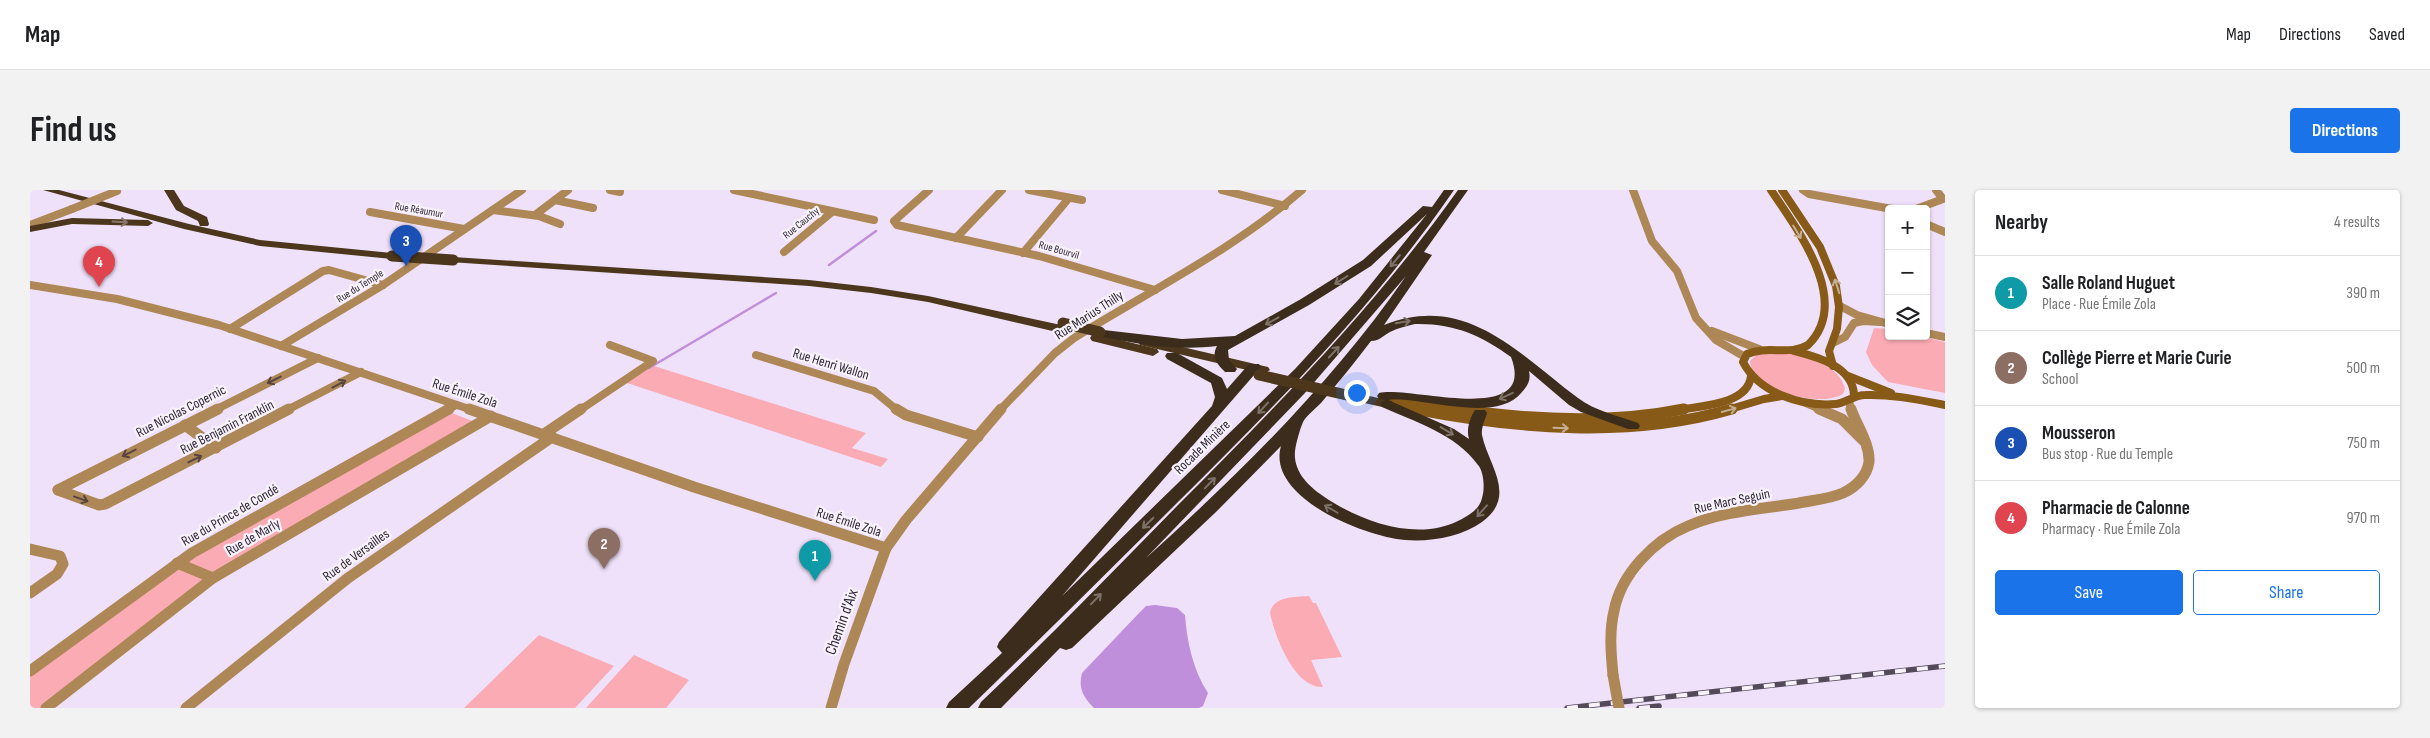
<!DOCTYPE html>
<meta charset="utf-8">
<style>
:root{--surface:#fff;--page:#f2f2f2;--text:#202124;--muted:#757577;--line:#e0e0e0;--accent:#1a73e8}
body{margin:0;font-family:"Sofia Sans Condensed",sans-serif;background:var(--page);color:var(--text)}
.controls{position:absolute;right:15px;top:15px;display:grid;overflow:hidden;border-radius:5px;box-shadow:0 1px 4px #0004}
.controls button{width:45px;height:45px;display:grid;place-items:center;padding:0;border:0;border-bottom:1px solid var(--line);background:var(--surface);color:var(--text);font:25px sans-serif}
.you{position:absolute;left:1326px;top:202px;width:18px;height:18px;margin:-12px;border:4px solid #fff;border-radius:50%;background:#1a73e8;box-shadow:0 0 0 8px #1a73e833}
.badge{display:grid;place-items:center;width:32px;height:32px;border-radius:50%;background:var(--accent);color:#fff;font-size:16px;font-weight:700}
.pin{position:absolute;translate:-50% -41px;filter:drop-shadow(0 1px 2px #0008)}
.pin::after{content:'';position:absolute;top:26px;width:18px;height:15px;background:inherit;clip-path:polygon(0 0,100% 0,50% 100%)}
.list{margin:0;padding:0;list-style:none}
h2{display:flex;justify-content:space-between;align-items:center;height:65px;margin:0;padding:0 20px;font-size:21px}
h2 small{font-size:16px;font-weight:400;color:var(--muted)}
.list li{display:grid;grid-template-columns:32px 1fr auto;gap:15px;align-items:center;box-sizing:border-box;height:75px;padding:0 20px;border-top:1px solid var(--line)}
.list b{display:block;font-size:19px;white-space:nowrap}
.list p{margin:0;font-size:16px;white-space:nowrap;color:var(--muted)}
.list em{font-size:16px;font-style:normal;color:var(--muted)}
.actions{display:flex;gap:10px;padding:15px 20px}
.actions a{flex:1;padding:11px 0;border:1px solid var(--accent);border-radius:5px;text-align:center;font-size:18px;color:var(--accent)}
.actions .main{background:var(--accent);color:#fff}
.icon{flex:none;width:28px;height:28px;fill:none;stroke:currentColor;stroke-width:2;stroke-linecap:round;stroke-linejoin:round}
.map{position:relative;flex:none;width:1915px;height:518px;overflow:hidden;border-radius:5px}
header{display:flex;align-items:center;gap:30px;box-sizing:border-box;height:70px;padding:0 25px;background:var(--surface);border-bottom:1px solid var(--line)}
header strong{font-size:24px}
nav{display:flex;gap:28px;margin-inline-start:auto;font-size:18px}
.intro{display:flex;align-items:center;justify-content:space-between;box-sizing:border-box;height:120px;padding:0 30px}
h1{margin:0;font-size:35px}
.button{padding:12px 22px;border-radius:5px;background:var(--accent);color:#fff;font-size:18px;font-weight:700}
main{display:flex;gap:30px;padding:0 30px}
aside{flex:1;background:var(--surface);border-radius:5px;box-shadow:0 1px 4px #0004}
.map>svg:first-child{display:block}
.green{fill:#faabb3}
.water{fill:#bf8fdc}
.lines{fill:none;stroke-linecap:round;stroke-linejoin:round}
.stream{stroke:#bf8fdc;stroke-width:2.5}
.minor-far1{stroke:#ad8756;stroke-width:8}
.minor{stroke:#ad8756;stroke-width:11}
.tertiary-far1{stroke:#ad8756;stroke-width:8}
.tertiary{stroke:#ad8756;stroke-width:11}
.secondary-far1{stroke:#875a17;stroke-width:8}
.secondary{stroke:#875a17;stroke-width:11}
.trunk{fill:#4c371d;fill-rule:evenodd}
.motorway{fill:#3b2c1b;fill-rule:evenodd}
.rail-casing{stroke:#544a5b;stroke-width:5.5}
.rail{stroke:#f8f3fb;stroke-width:4;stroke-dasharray:11;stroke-linecap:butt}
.minor-bridge{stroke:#ad8756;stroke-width:11}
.tertiary-bridge{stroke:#ad8756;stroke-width:8}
.trunk-bridge{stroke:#4c371d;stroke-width:11}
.oneway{stroke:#88796b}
.oneway2{stroke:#c5ae94}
.oneway3{stroke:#7d7269}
.oneway4{stroke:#574441}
.labels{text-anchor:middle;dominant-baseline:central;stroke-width:4.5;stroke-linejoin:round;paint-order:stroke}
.far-street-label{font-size:11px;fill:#322838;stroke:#f8f3fb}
.street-label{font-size:14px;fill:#322838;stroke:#f8f3fb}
.near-street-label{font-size:16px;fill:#322838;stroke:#f8f3fb}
</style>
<header>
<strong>Map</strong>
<nav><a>Map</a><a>Directions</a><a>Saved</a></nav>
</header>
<div class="intro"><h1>Find us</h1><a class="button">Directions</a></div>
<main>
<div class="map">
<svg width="1915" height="518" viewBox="0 0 1915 518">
<rect width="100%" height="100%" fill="#f0e1fa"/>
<!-- green -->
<g class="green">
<path d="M 1844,138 L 1859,139 L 1859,146 L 1889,146 L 1915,152 L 1915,203 L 1858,192 L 1842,175 L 1836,162 Z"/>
<path d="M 1728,163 C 1738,163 1750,161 1759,163 C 1779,166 1811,177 1815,199 L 1813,204 C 1791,218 1722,201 1720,171 Z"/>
<path d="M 621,175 L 836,243 L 822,258 L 858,269 L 851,277 L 594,192 Z"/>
<path d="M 414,220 L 445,232 L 201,374 L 12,518 L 0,518 L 0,486 L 158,368 Z"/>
<path d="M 1279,406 L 1283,413 L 1286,413 L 1312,467 L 1281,470 L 1293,497 C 1264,498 1245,446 1240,423 C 1243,406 1265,407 1279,406 Z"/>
<path d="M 509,445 L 584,476 L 545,518 L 434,518 Z"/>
<path d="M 604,465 L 659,490 L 636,518 L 556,518 Z"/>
</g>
<!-- water -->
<path class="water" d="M 1125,415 L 1147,418 L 1155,425 C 1157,452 1163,480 1178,503 L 1173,516 L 1169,518 L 1064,518 C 1053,507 1048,498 1052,483 L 1110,422 L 1116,416 Z"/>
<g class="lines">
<!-- stream -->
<g class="stream">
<path d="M 799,75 L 846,41"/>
<path d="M 619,178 L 746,103"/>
</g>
<!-- minor-far1 -->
<g class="minor-far1">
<path d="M 580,0 L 590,2"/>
<path d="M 704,0 L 844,30"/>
<path d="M 899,0 L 864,31 L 867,35 L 1009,66 L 1125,100"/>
<path d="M 999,0 L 1052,10"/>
<path d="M 1192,0 L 1255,16"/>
<path d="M 1603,0 L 1622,51 L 1647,81 L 1666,128 L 1686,150 L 1715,167"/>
<path d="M 1773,0 L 1779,4 L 1862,19"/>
<path d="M 525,10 L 563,18"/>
<path d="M 1886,19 L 1913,9 L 1906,0"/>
<path d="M 463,20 L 509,26 L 530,34"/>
<path d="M 340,22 L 434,39"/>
<path d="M 505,25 L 538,0"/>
<path d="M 1896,34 L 1915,42"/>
<path d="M 926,48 L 972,0"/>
<path d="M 754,62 L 802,22"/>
<path d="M 993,63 L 1039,8"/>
<path d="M 1810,116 L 1827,125 L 1859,134"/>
<path d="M 200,139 L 293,81 L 299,80 L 353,95"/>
<path d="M 1682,141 L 1729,159"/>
<path d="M 1896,143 L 1915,147"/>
<path d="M 1803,153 L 1815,147 L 1824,133 L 1833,131 L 1850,132"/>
<path d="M 251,156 L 353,95 L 492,0"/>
<path d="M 726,165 L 844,201 L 867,220"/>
<path d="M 1819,210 L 1821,220"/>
<path d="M 1776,213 L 1792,220"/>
<path d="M 185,220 L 288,168"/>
<path d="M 257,220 L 331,182"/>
<path d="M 417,220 L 426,215"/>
<path d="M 550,220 L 623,171 L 580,155"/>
<path d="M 970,220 L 1025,163 L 1044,148 C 1121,100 1203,60 1272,0"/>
</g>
<!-- minor -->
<g class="minor">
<path d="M 866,219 L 876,225 L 948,247"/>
<path d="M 1789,219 L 1812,229 L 1833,250"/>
<path d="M 155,235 L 186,258"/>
<path d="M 514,244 L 551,219"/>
<path d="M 28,300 L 69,315 L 75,314 L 259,219"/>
<path d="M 28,300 L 188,219"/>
<path d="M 0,359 L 30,366 L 33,374 L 27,384 L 0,403"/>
<path d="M 147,373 L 183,388"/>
<path d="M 0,481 L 162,363 L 419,219"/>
<path d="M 1583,485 C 1581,464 1579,442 1584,421 C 1591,384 1624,350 1658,336 C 1693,321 1733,319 1769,313 C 1784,310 1799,309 1813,303 C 1826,297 1837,286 1839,272 C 1840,254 1827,236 1821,219"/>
<path d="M 16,518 L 183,388 L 461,226"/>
<path d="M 156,518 L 318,388 L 522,247"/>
<path d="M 801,518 L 814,474 L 856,358 L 876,330 L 971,219"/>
</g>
<!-- tertiary-far1 -->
<g class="tertiary-far1">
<path d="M 0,35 L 42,19"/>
<path d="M 0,95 L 87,109 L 189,135 L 442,220"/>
</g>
<!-- tertiary -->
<path class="tertiary" d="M 439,219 L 664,297 L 856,358"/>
<!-- secondary-far1 -->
<g class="secondary-far1">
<path d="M 1741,0 C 1766,38 1823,111 1778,155 C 1760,166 1737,155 1717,164 L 1713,172 C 1729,203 1772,217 1806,214 C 1816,213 1824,205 1835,205 C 1862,204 1889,210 1915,215"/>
<path d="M 1752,0 L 1790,57 L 1806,96 L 1809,117 L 1807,139 L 1799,161 L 1803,176"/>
<path d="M 1764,161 C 1787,167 1823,176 1824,205"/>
<path d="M 1818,186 L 1861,203"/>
<path d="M 1361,208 L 1435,220"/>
<path d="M 1363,215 L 1390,220"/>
<path d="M 1648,220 C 1670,216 1718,215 1721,186"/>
<path d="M 1697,220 L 1734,209 L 1752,206"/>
</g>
<!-- secondary -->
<g class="secondary">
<path d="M 1384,219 C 1488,239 1599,249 1702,219"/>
<path d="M 1427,219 C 1501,230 1580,234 1654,219"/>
</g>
<!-- trunk -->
<g class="trunk">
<path d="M 13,0 L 29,0 L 159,34 L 230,50 L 362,63 L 367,66 L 362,69 L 230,56 L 154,39 Z"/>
<path d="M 134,0 L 144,0 L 154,16 L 177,27 L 179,34 L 178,36 L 170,36 L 168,31 L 146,20 Z"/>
<path d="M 42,28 L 118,30 L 123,33 L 118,36 L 42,34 L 0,42 L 0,36 Z"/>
<path d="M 423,67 L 779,90 L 841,97 L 898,106 L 1031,135 L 1037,139 L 1031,143 L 898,112 L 841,103 L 779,96 L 419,72 L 419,68 Z"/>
<path d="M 1066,144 L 1127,159 L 1129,162 L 1123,166 L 1062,151 L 1060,148 L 1062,145 Z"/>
<path d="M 1114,148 L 1238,177 L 1240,180 L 1234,184 L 1110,155 L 1108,152 L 1110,149 Z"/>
<path d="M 1321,202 L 1362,211 L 1364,214 L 1357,218 L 1316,209 L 1315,206 L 1316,203 Z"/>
</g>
<!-- motorway -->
<g class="motorway">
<path d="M 1414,0 L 1424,0 C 1345,115 1248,213 1149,311 C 1079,381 1009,450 939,518 L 916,518 L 919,512 L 972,463 L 967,457 L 969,452 L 1182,216 L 1185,207 L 1181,193 L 1137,169 L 1135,166 L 1137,163 L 1147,163 L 1192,188 L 1197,199 L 1219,174 L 1229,174 L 1231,177 L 1032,406 L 1265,179 L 1329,109 L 1397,24 L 1341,76 L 1279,115 L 1198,160 L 1199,170 L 1207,179 L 1205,182 L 1195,182 C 1187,174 1181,167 1187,156 C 1147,161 1104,154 1065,145 L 1064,142 L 1065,139 L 1152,149 L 1205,146 L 1271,109 L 1333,70 L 1393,16 L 1402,17 Z"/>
<path d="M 1428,0 L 1438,0 L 1394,62 L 1402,65 L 1354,135 C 1436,102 1489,164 1548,208 C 1565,221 1589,226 1608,233 L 1610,236 L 1608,239 L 1598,239 L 1551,222 L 1539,215 L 1499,181 C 1501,190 1498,195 1492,202 C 1466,235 1392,206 1358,210 L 1424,239 L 1439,249 C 1436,239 1440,228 1445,220 L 1455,220 L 1457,223 C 1455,230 1451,238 1452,245 C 1458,275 1488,306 1452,332 C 1431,347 1401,352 1375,350 C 1336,347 1236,308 1251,256 L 1187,321 L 1042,458 L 1036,460 L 1030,458 L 971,518 L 948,518 L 951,512 C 1019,448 1084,380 1149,314 C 1249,214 1346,115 1428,0 ZM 1376,86 C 1303,192 1211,282 1116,368 L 1274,204 ZM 1385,134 C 1423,133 1451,145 1481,167 C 1508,238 1379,195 1349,203 L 1347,206 L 1349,209 L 1355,210 L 1350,214 L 1352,217 C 1385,232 1426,244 1448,275 C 1454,282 1455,299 1452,308 C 1450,318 1441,324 1432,329 C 1389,353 1331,332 1293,306 C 1278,296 1263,281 1265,261 C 1266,253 1270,239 1273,232 C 1276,226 1286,218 1291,213 C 1308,193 1325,172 1341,151 C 1349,151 1353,146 1360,142 C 1368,138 1377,136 1385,134 Z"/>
</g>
<!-- rail casing -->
<g class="rail-casing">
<g id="rail">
<path d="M 1537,518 L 1915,476"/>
<path d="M 1609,518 L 1629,516"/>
</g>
</g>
<!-- rail -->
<use href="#rail" class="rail"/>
<!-- minor-bridge -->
<path class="minor-bridge" d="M 1583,485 L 1589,518"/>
<!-- tertiary-bridge -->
<path class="tertiary-bridge" d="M 42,19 L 87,1"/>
<!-- trunk-bridge -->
<g class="trunk-bridge">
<path d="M 362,66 L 423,70"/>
<path d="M 1033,133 L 1070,142"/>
<path d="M 1229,185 L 1321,206"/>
</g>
</g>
<!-- one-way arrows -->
<defs><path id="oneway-shaft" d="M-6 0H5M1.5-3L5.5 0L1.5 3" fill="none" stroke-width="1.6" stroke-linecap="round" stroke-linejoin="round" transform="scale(1.25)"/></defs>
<use class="oneway" href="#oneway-shaft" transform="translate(90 32) rotate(3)"/>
<g class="oneway2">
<use href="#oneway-shaft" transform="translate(1767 42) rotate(59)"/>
<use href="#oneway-shaft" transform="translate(1807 96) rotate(-108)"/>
<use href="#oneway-shaft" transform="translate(1699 220) rotate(-15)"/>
<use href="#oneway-shaft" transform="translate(1531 238) rotate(2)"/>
</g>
<g class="oneway3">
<use href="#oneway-shaft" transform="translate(1365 71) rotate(130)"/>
<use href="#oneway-shaft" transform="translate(1311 90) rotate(148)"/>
<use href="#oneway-shaft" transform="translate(1242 131) rotate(151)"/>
<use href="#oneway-shaft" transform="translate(1373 132) rotate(-10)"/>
<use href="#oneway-shaft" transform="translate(1304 162) rotate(-47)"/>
<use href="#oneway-shaft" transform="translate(1476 206) rotate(155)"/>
<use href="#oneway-shaft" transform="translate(1233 218) rotate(133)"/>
<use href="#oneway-shaft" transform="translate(1417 241) rotate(31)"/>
<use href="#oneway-shaft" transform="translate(1180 293) rotate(-46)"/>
<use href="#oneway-shaft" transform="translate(1301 319) rotate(-150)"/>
<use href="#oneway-shaft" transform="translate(1452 321) rotate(131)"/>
<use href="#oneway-shaft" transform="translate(1118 333) rotate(136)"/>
<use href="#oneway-shaft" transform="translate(1066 409) rotate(-46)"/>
</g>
<g class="oneway4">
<use href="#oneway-shaft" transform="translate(244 190) rotate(153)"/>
<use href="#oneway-shaft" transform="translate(309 194) rotate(-28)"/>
<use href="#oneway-shaft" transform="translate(99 263) rotate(153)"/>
<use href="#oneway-shaft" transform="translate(165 269) rotate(-27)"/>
<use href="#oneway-shaft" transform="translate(51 309) rotate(20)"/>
</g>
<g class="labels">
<!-- far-street labels -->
<g class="far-street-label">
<text transform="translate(389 20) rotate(10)">Rue Réaumur</text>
<text transform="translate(771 33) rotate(-39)">Rue Cauchy</text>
<text transform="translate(1029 60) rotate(16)">Rue Bourvil</text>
<text transform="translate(330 96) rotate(-32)">Rue du Temple</text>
</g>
<!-- street labels -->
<g class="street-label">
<text transform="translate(1059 125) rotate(-33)">Rue Marius Thilly</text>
<text transform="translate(801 174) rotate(17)">Rue Henri Wallon</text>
<text transform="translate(435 203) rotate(18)">Rue Émile Zola</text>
<text transform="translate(151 221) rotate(-27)">Rue Nicolas Copernic</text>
<text transform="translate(197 237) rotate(-27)">Rue Benjamin Franklin</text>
<text transform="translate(1172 257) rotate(-44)">Rocade Minière</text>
<text transform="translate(1702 311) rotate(-12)">Rue Marc Seguin</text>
<text transform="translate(200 325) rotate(-30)">Rue du Prince de Condé</text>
<text transform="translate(819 332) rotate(18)">Rue Émile Zola</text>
<text transform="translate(223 347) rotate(-30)">Rue de Marly</text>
<text transform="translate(326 365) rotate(-36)">Rue de Versailles</text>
</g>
<!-- near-street labels -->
<g class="near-street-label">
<text transform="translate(812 432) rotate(-70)">Chemin d'Aix</text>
</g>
</g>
</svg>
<div class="controls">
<button>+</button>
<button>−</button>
<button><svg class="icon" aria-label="layers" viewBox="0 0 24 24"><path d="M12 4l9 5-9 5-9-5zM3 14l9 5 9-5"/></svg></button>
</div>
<div class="you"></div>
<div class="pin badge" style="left:785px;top:391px;background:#0f9aa8">1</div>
<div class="pin badge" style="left:574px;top:379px;background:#8d6e63">2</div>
<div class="pin badge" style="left:376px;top:76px;background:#1a4fb4">3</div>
<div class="pin badge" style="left:69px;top:97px;background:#e0444e">4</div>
</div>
<aside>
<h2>Nearby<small>4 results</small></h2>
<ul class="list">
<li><span class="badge" style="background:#0f9aa8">1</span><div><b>Salle Roland Huguet</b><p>Place · Rue Émile Zola</p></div><em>390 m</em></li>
<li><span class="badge" style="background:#8d6e63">2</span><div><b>Collège Pierre et Marie Curie</b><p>School</p></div><em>500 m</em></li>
<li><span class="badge" style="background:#1a4fb4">3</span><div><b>Mousseron</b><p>Bus stop · Rue du Temple</p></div><em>750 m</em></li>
<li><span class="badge" style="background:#e0444e">4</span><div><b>Pharmacie de Calonne</b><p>Pharmacy · Rue Émile Zola</p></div><em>970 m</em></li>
</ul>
<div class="actions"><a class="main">Save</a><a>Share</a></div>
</aside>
</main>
